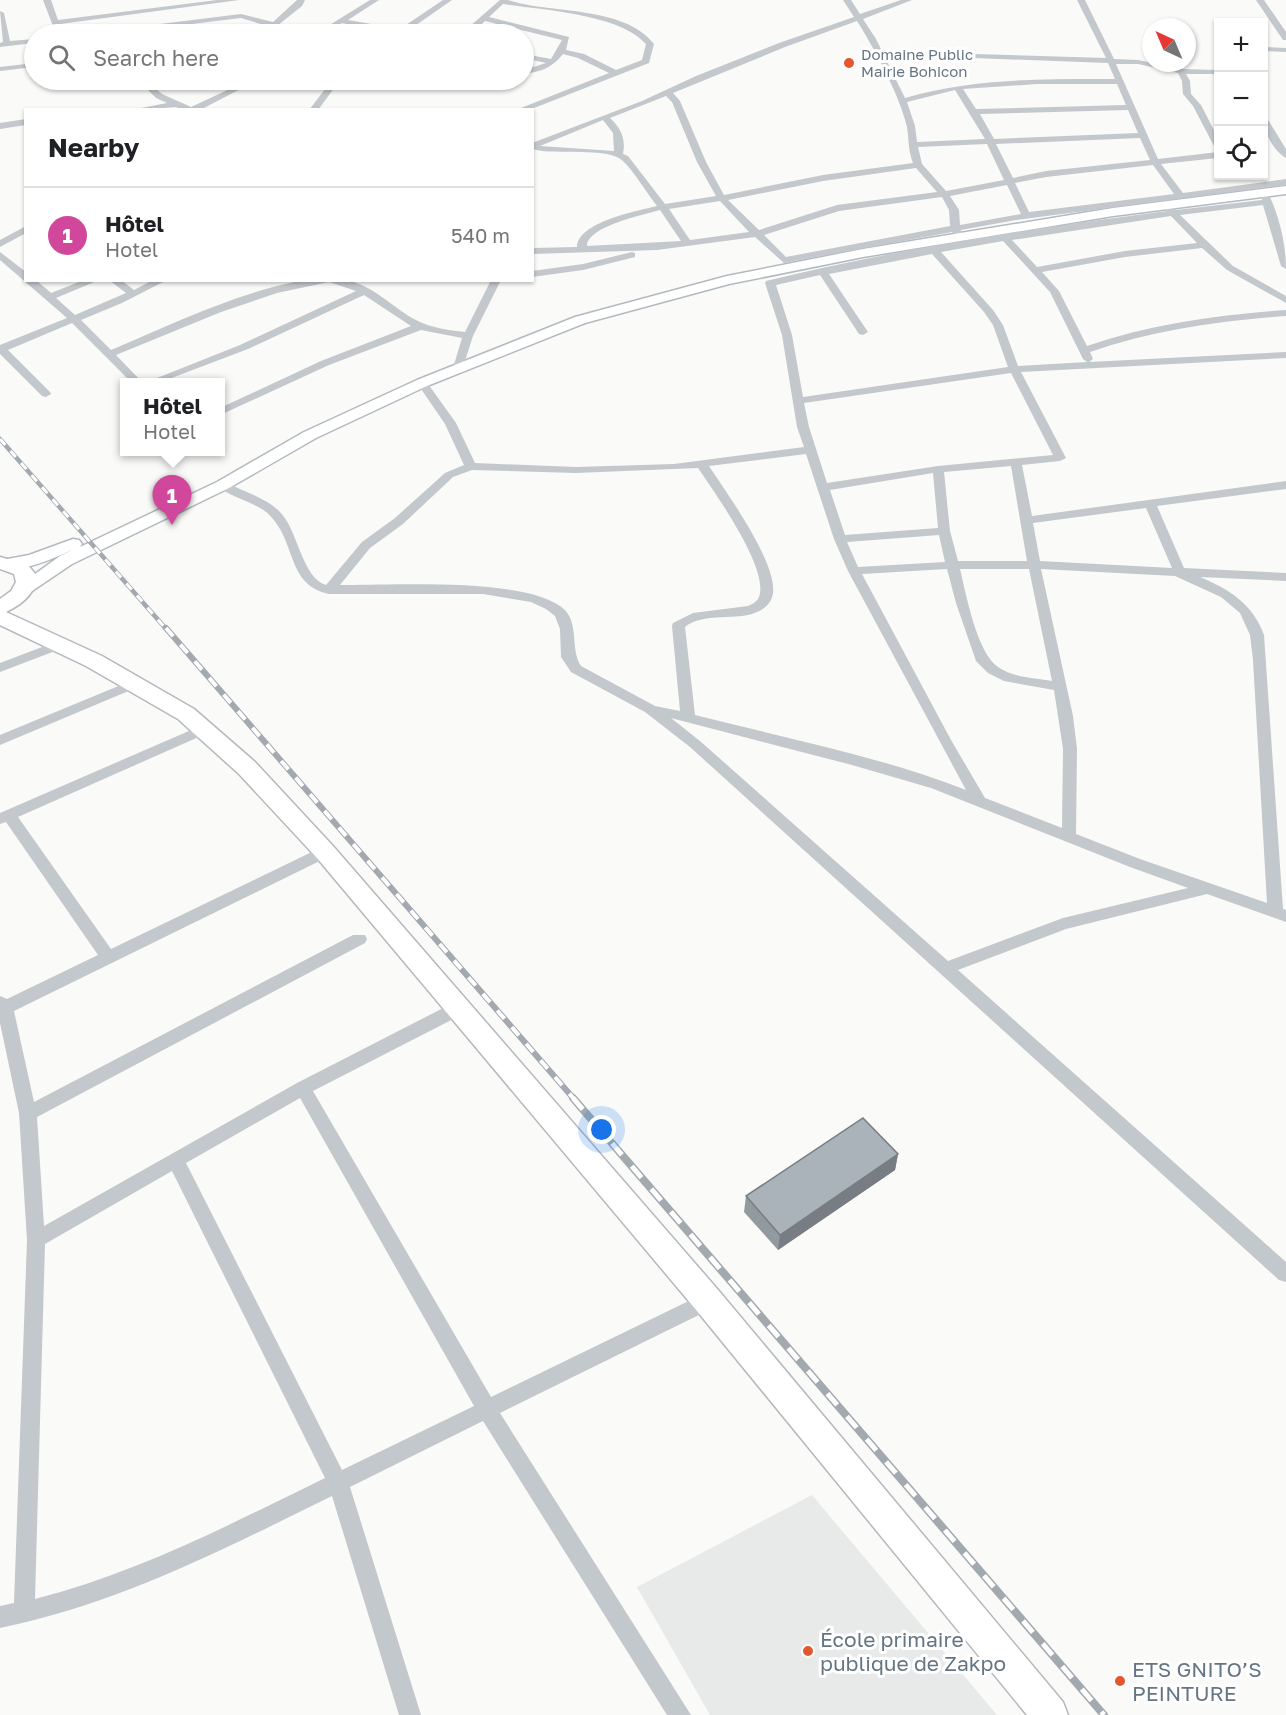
<!DOCTYPE html>
<meta charset="utf-8">
<style>
:root{--surface:#fff;--page:#f2f2f2;--text:#202124;--muted:#757577;--line:#e0e0e0;--accent:#e4572e}
body{margin:0;font-family:"Golos Text",sans-serif;background:var(--page);color:var(--text)}
.controls{position:absolute;right:18px;top:18px;display:grid;overflow:hidden;border-radius:0px;box-shadow:0 2px 4px #0004}
.controls button{width:54px;height:54px;display:grid;place-items:center;padding:0;border:0;border-bottom:2px solid var(--line);background:var(--surface);color:var(--text);font:30px sans-serif}
.compass{position:absolute;left:1142px;top:18px;width:54px;height:54px;border-radius:50%;background:var(--surface);box-shadow:0 2px 4px #0004;rotate:316deg}
.you{position:absolute;left:602px;top:1130px;width:21px;height:21px;margin:-15px;border:4px solid #fff;border-radius:50%;background:#1a73e8;box-shadow:0 0 0 9px #1a73e833}
.badge{display:grid;place-items:center;width:39px;height:39px;border-radius:50%;background:var(--accent);color:#fff;font-size:20px;font-weight:700}
.pin{position:absolute;translate:-50% -50px;filter:drop-shadow(0 2px 3px #0008)}
.pin::after{content:'';position:absolute;top:32px;width:21px;height:18px;background:inherit;clip-path:polygon(0 0,100% 0,50% 100%)}
.popup{position:absolute;left:120px;top:378px;width:105px;height:78px;box-sizing:border-box;display:grid;place-content:center;border-radius:0px;background:var(--surface);filter:drop-shadow(0 2px 4px #0005);font-size:20px;white-space:nowrap;color:var(--muted)}
.popup b{font-size:22px;color:var(--text)}
.popup::after{content:'';position:absolute;left:50%;top:100%;margin-left:-12px;border:12px solid transparent;border-top-color:var(--surface)}
.list{margin:0;padding:0;list-style:none}
h2{display:flex;justify-content:space-between;align-items:center;height:78px;margin:0;padding:0 24px;font-size:26px}
h2 small{font-size:20px;font-weight:400;color:var(--muted)}
.list li{display:grid;grid-template-columns:39px 1fr auto;gap:18px;align-items:center;box-sizing:border-box;height:96px;padding:0 24px;border-top:2px solid var(--line)}
.list b{display:block;font-size:22px;white-space:nowrap}
.list p{margin:0;font-size:20px;white-space:nowrap;color:var(--muted)}
.list em{font-size:20px;font-style:normal;color:var(--muted)}
.icon{flex:none;width:33px;height:33px;fill:none;stroke:currentColor;stroke-width:2;stroke-linecap:round;stroke-linejoin:round}
.map{position:relative;flex:none;width:1286px;height:1715px;overflow:hidden}
.search{position:absolute;background:var(--surface);box-shadow:0 2px 4px #0004;left:24px;top:24px;width:510px;height:66px;display:flex;align-items:center;gap:15px;box-sizing:border-box;padding:0 21px;border-radius:33px;color:var(--muted);font-size:22px}
.panel{position:absolute;background:var(--surface);box-shadow:0 2px 4px #0004;left:24px;top:108px;width:510px;height:174px;border-radius:0px}
.map>svg:first-child{display:block}
.built{fill:#e8e9e9}
.lines{fill:none;stroke-linecap:round;stroke-linejoin:round}
.secondary-casing{stroke:#b3babf;stroke-width:3}
.trunk-casing{stroke:#b4b9bd;stroke-width:3}
.minor{fill:#c3c8cc;fill-rule:evenodd}
.secondary{fill:#fff;fill-rule:evenodd}
.trunk{fill:#fff;fill-rule:evenodd}
.rail-far2-casing{stroke:#a2aab0;stroke-width:4.5}
.rail-far1-casing{stroke:#a2aab0;stroke-width:6}
.rail-casing{stroke:#a2aab0;stroke-width:8}
.rail-far2{stroke:#fff;stroke-width:3;stroke-dasharray:8;stroke-linecap:butt}
.rail-far1{stroke:#fff;stroke-width:4;stroke-dasharray:11;stroke-linecap:butt}
.rail{stroke:#fff;stroke-width:5;stroke-dasharray:15;stroke-linecap:butt}
.wall{fill:#929a9f}
.shaded-wall{fill:#777d82}
.building{fill:#aab3b9;stroke:#777d82;stroke-width:1.5}
.poi-dot{fill:#e4572e;stroke:#fff;stroke-width:2}
.labels{text-anchor:middle;dominant-baseline:central;stroke-width:6;stroke-linejoin:round;paint-order:stroke}
.far-poi-label{font-size:15px;fill:#657683;stroke:#fff;text-anchor:start}
.near-poi-label{font-size:21px;fill:#657683;stroke:#fff;text-anchor:start}
</style>
<div class="map">
<svg width="1286" height="1715" viewBox="0 0 1286 1715">
<rect width="100%" height="100%" fill="#fafaf8"/>
<!-- built -->
<path class="built" d="M 812,1495 L 997,1715 L 710,1715 L 637,1587 Z"/>
<g class="lines">
<!-- secondary casing -->
<g class="secondary-casing">
<path id="secondary" d="M 1286,186 L 1286,194 L 1113,216 L 863,257 L 729,284 L 585,323 L 427,386 L 316,438 L 229,488 L 72,564 L 32,591 L 20,591 L 17,587 L 60,556 L 72,550 C 57,557 13,577 0,565 L 2,560 L 29,555 L 73,539 L 79,540 L 82,544 L 80,547 L 217,482 L 304,432 L 417,380 L 575,317 L 727,276 L 863,249 L 1113,208 Z"/>
</g>
<!-- trunk casing -->
<g class="trunk-casing">
<path id="trunk" d="M 0,557 L 28,565 L 36,575 C 37,593 21,605 6,612 L 102,656 L 194,709 L 255,762 L 333,846 L 719,1291 L 1063,1702 L 1068,1715 L 1027,1715 L 697,1311 L 317,858 L 239,774 L 178,719 L 86,666 L 0,625 L 0,599 L 11,591 L 16,582 L 14,574 L 0,569 Z"/>
</g>
<!-- minor -->
<g class="minor">
<path d="M 43,0 L 51,0 L 58,20 L 217,0 L 239,0 L 60,24 L 64,34 L 56,34 Z"/>
<path d="M 297,0 L 305,0 L 302,6 L 277,26 L 286,34 L 278,34 L 267,26 L 241,18 L 110,34 L 91,34 L 95,32 L 241,14 L 273,22 Z"/>
<path d="M 370,0 L 379,0 L 348,20 L 400,29 L 443,0 L 452,0 L 409,30 L 437,32 L 469,27 L 500,0 L 508,0 C 549,14 624,5 654,44 L 649,63 L 529,110 L 516,110 L 609,73 L 578,58 L 563,54 C 553,67 541,72 524,74 L 524,70 L 546,63 L 524,58 L 524,54 L 551,59 L 562,40 L 485,21 L 474,31 L 450,34 L 394,34 L 342,23 L 324,34 L 315,34 ZM 503,4 C 542,10 620,14 646,44 L 642,60 L 616,70 L 584,54 L 566,50 L 569,37 L 489,17 Z"/>
<path d="M 843,0 L 851,0 L 860,14 L 901,0 L 912,0 L 863,19 L 876,39 L 905,98 C 973,78 1043,79 1115,79 L 1108,63 L 974,58 L 970,56 L 974,54 L 1106,58 L 1077,0 L 1085,0 L 1114,59 L 1138,60 L 1181,69 L 1218,70 L 1218,74 L 1186,74 L 1190,81 L 1191,94 L 1201,105 L 1218,138 L 1218,149 L 1214,146 L 1193,106 L 1183,94 L 1182,81 L 1178,73 L 1138,64 L 1116,64 L 1158,159 L 1218,152 L 1218,158 L 1161,164 L 1183,193 L 1286,179 L 1286,185 L 1016,220 L 961,230 L 963,235 L 958,238 L 952,232 L 784,263 L 755,237 L 657,250 L 532,254 L 532,248 L 577,247 C 578,222 637,211 657,206 C 646,192 636,174 623,161 C 608,146 556,156 532,149 L 532,143 L 642,101 L 696,76 L 779,43 L 854,17 ZM 857,21 C 874,48 900,96 907,127 C 909,140 908,150 913,163 L 823,175 L 724,195 L 706,162 L 680,101 L 673,93 L 785,47 ZM 1037,84 L 1117,84 L 1126,105 L 976,109 L 963,89 ZM 955,90 L 985,139 L 917,142 L 915,126 L 907,102 ZM 666,96 L 672,102 L 697,162 L 716,196 L 665,204 L 628,156 L 623,154 C 626,139 621,128 610,118 ZM 1128,110 L 1138,133 L 994,139 L 980,114 ZM 603,120 L 613,133 L 614,151 L 540,146 ZM 1140,138 L 1150,160 L 1046,171 L 1013,178 L 996,144 ZM 987,144 L 1004,180 L 946,191 L 922,164 L 918,147 ZM 1153,165 L 1174,194 L 1029,212 L 1015,183 L 1046,177 ZM 916,168 L 937,192 L 837,205 L 759,230 L 728,200 L 823,181 ZM 1007,185 L 1021,214 L 960,225 L 959,210 L 950,196 ZM 942,197 L 949,210 L 950,226 L 786,257 L 764,235 L 839,211 ZM 720,201 L 749,232 L 690,240 L 669,209 ZM 660,210 L 681,241 L 587,246 C 588,226 643,215 660,210 Z"/>
<path d="M 1256,0 L 1264,0 L 1286,32 L 1286,40 L 1283,40 Z"/>
<path d="M 0,11 L 4,13 L 10,41 L 34,39 L 34,43 L 0,47 L 0,43 L 3,42 Z"/>
<path d="M 1264,47 L 1286,48 L 1286,52 L 1264,51 Z"/>
<path d="M 34,63 L 34,67 L 0,71 L 0,67 Z"/>
<path d="M 138,80 L 146,80 L 162,94 L 191,107 L 249,80 L 258,80 L 200,110 L 183,110 L 176,107 L 131,110 L 167,103 L 156,98 Z"/>
<path d="M 332,80 L 340,80 L 318,110 L 309,110 Z"/>
<path d="M 1264,117 L 1267,118 L 1286,149 L 1286,158 C 1273,151 1263,131 1264,117 Z"/>
<path d="M 26,119 L 26,125 L 0,129 L 0,123 Z"/>
<path d="M 1262,193 L 1268,193 C 1279,215 1286,244 1286,269 L 1281,266 L 1263,205 L 1180,215 L 1233,266 L 1286,296 L 1286,303 L 1227,270 L 1202,248 L 1125,257 L 1042,272 L 1059,291 L 1087,346 C 1151,324 1218,315 1286,310 L 1286,316 C 1219,321 1154,330 1090,352 L 1093,359 L 1089,362 L 1286,352 L 1286,358 L 1021,372 L 1066,458 L 1060,461 L 1022,465 L 1032,516 L 1286,481 L 1286,489 L 1157,506 L 1184,568 L 1286,573 L 1286,581 L 1200,577 C 1229,589 1253,604 1264,635 L 1283,909 L 1286,910 L 1286,922 L 1207,894 L 1066,929 L 958,970 L 1286,1262 L 1286,1282 L 1279,1280 L 690,747 L 645,712 L 571,672 L 561,657 L 560,629 L 555,616 L 546,609 L 531,602 L 483,594 L 329,594 C 288,585 296,546 273,519 C 259,501 232,500 217,485 L 219,483 L 227,483 C 244,492 267,498 280,512 C 298,530 302,578 326,585 L 362,542 L 395,518 L 445,473 L 464,465 L 445,424 L 417,383 L 418,381 L 426,381 L 456,423 L 475,463 L 576,467 L 674,464 L 804,447 L 797,427 L 782,335 L 765,283 L 766,281 C 897,249 1033,228 1167,211 L 1163,206 L 1168,203 L 1176,210 L 1262,200 ZM 1171,216 L 1197,243 L 1125,251 L 1037,267 L 1012,240 ZM 1003,241 L 1050,292 L 1083,359 L 1087,362 L 1018,366 L 1003,325 L 993,310 L 941,252 ZM 932,254 L 984,312 L 993,325 L 1008,367 L 803,397 L 792,335 L 776,285 L 820,275 L 859,334 L 863,335 L 868,332 L 829,274 ZM 1011,373 L 1053,455 L 938,466 L 827,483 L 809,427 L 804,403 ZM 806,454 L 834,539 L 848,571 L 966,790 C 879,756 785,738 695,715 L 685,627 C 702,613 731,620 752,614 C 762,611 772,604 773,593 C 777,562 726,492 709,466 ZM 1011,466 L 1027,561 L 958,561 L 950,531 L 944,472 ZM 698,468 C 715,493 765,563 760,593 C 759,600 755,603 748,606 L 693,613 L 673,623 L 672,626 L 680,711 L 655,706 L 581,666 C 570,649 579,625 565,610 C 530,576 389,586 340,585 L 370,548 L 403,524 L 453,477 L 472,470 L 576,473 ZM 933,473 L 938,528 L 845,535 L 830,490 ZM 1146,508 L 1172,568 L 1040,561 L 1033,523 ZM 939,535 L 945,562 L 858,567 L 847,542 ZM 947,569 L 956,603 L 976,661 L 988,673 L 1004,681 L 1054,690 L 1063,749 L 1062,828 L 985,798 L 951,740 L 862,574 ZM 960,569 L 1029,569 L 1052,681 C 1035,678 1014,678 998,667 C 977,653 966,594 960,569 ZM 1041,569 L 1175,576 L 1221,597 L 1240,613 L 1250,635 L 1253,660 L 1267,903 L 1140,859 L 1076,834 L 1077,749 L 1073,716 ZM 671,718 L 852,765 L 931,788 L 1130,867 L 1188,888 L 1063,918 L 948,961 L 700,741 Z"/>
<path d="M 26,226 L 26,233 L 0,247 L 0,240 Z"/>
<path d="M 0,252 L 26,272 L 26,280 L 36,280 L 51,293 L 84,280 L 99,280 L 56,298 L 75,315 L 126,293 L 109,280 L 121,280 L 134,290 L 153,280 L 167,280 L 122,303 L 81,320 L 111,350 C 169,326 289,266 350,281 C 375,287 393,308 416,320 C 431,328 448,330 465,332 L 491,280 L 501,280 L 473,336 L 462,370 L 454,370 L 453,368 L 462,338 L 421,330 L 329,365 L 220,415 L 220,408 L 321,361 L 411,326 L 364,295 L 248,349 L 161,382 L 147,382 L 240,345 L 356,291 L 329,282 L 277,293 L 221,312 L 116,355 L 142,382 L 131,382 L 72,323 L 8,350 L 50,392 L 51,394 L 46,397 L 42,396 L 0,354 L 0,345 L 67,318 L 0,260 Z"/>
<path d="M 632,252 L 635,253 L 635,257 L 583,270 L 532,277 L 532,271 L 583,264 Z"/>
<path d="M 58,641 L 65,645 L 63,648 L 0,672 L 0,663 Z"/>
<path d="M 133,680 L 138,681 L 140,684 L 138,687 L 0,745 L 0,735 Z"/>
<path d="M 205,724 L 212,729 L 210,732 L 18,817 L 111,949 L 320,848 L 330,848 L 332,852 L 330,856 L 14,1011 L 34,1102 L 353,935 L 365,935 L 367,939 L 365,943 L 37,1117 L 44,1226 L 297,1083 L 451,1004 L 457,1003 L 463,1004 L 465,1009 L 463,1014 L 313,1091 L 491,1397 L 701,1295 L 708,1292 L 715,1295 L 717,1301 L 715,1307 L 500,1413 L 691,1715 L 667,1715 L 483,1421 L 350,1487 L 421,1715 L 399,1715 L 332,1496 C 224,1549 118,1604 0,1628 L 0,1606 L 14,1603 L 27,1240 L 19,1113 L 0,1023 L 0,996 L 7,999 L 98,955 L 6,822 L 0,824 L 0,813 ZM 300,1098 L 474,1406 L 342,1470 L 186,1163 ZM 172,1171 L 325,1478 C 231,1524 137,1573 35,1599 L 45,1244 Z"/>
</g>
<!-- secondary -->
<use href="#secondary" class="secondary"/>
<!-- trunk -->
<use href="#trunk" class="trunk"/>
<!-- rail-far2 casing -->
<g class="rail-far2-casing">
<path id="rail-far2" d="M 0,439 L 167,630"/>
</g>
<!-- rail-far1 casing -->
<g class="rail-far1-casing">
<path id="rail-far1" d="M 166,628 L 574,1099"/>
</g>
<!-- rail casing -->
<g class="rail-casing">
<path id="rail" d="M 573,1098 L 1104,1715"/>
</g>
<!-- rail-far2 -->
<use href="#rail-far2" class="rail-far2"/>
<!-- rail-far1 -->
<use href="#rail-far1" class="rail-far1"/>
<!-- rail -->
<use href="#rail" class="rail"/>
</g>
<!-- wall -->
<path class="wall" d="M 898,1154 L 895,1170 L 778,1250 L 744,1212 L 746,1196 Z"/>
<!-- shaded-wall -->
<path class="shaded-wall" d="M 898,1154 L 895,1170 L 778,1250 L 780,1235 Z"/>
<!-- building -->
<path class="building" d="M 863,1118 L 898,1154 L 780,1235 L 746,1196 Z"/>
<!-- markers -->
<g class="poi-dot">
<circle cx="849" cy="63" r="6"/>
<circle cx="808" cy="1651" r="6"/>
<circle cx="1120" cy="1681" r="6"/>
</g>
<g class="labels">
<!-- far-poi labels -->
<g class="far-poi-label">
<text x="861" y="54">Domaine Public<tspan x="861" dy="17">Mairie Bohicon</tspan></text>
</g>
<!-- near-poi labels -->
<g class="near-poi-label">
<text x="820" y="1639">École primaire<tspan x="820" dy="24">publique de Zakpo</tspan></text>
<text x="1132" y="1669">ETS GNITO’S<tspan x="1132" dy="24">PEINTURE</tspan></text>
</g>
</g>
</svg>
<div class="controls">
<button>+</button>
<button>−</button>
<button><svg class="icon" aria-label="locate" viewBox="0 0 24 24"><circle cx="12" cy="12" r="6"/><path d="M12 2v4M12 18v4M2 12h4M18 12h4"/></svg></button>
</div>
<svg class="compass" viewBox="-18 -18 36 36"><path d="M0-13l5 13h-10z" fill="#e53935"/><path d="M0 13l5-13h-10z" fill="#757577"/></svg>
<div class="you"></div>
<div class="pin badge" style="left:172px;top:525px;background:#d1479c">1</div>
<div class="popup"><b>Hôtel</b>Hotel</div>
<div class="search"><svg class="icon" aria-label="search" viewBox="0 0 24 24"><circle cx="10" cy="10" r="6"/><path d="M15 15l6 6"/></svg>Search here</div>
<section class="panel">
<h2>Nearby<small></small></h2>
<ul class="list">
<li><span class="badge" style="background:#d1479c">1</span><div><b>Hôtel</b><p>Hotel</p></div><em>540 m</em></li>
</ul>
</section>
</div>
